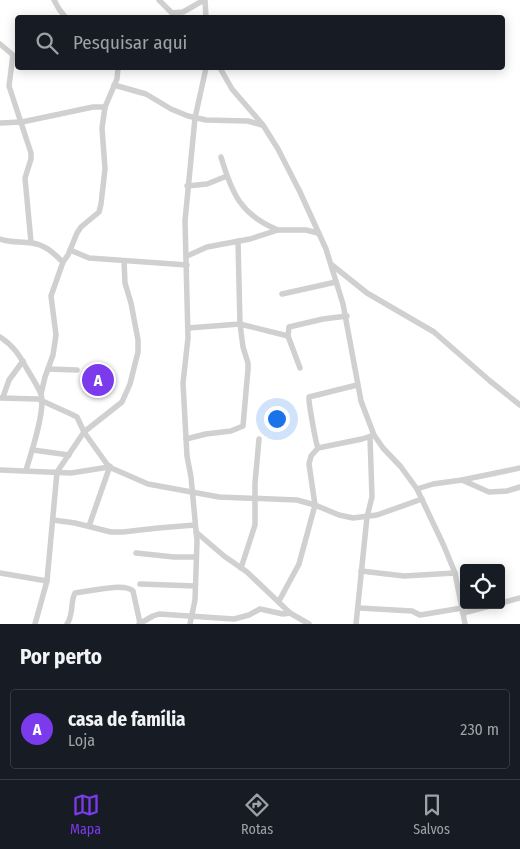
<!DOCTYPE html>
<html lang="pt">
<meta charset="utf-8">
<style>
:root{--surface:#171b24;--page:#20242c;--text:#f1f3f6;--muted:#9ea1a6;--line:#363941;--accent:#7c3aed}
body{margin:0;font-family:"Fira Sans Condensed",sans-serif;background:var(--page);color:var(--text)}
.controls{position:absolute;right:15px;bottom:15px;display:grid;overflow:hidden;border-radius:5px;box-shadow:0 2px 12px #0003}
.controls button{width:45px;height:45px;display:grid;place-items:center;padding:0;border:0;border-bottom:1px solid var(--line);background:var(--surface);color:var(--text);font:25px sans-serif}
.you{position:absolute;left:276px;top:418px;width:18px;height:18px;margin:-12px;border:4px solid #fff;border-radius:50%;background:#1a73e8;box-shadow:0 0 0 8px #1a73e833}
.badge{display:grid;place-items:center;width:32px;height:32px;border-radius:50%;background:var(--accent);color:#fff;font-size:16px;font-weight:700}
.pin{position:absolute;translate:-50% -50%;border:2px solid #fff;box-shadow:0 1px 5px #0006}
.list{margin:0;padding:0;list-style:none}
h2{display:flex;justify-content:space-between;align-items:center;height:65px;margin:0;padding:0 20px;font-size:21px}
h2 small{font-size:16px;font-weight:400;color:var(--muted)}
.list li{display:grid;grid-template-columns:32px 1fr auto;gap:15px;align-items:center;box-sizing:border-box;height:80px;margin:0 10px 10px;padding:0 10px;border:1px solid var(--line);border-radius:5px}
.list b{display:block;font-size:19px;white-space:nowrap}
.list p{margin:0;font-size:16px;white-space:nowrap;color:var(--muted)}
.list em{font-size:16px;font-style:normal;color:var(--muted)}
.icon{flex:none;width:28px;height:28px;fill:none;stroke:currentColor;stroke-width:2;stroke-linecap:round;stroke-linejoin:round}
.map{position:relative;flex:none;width:520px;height:624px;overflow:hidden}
.search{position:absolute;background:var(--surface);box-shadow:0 2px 12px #0003;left:15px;right:15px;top:15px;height:55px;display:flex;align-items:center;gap:12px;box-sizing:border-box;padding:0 18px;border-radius:5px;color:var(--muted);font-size:19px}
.sheet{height:155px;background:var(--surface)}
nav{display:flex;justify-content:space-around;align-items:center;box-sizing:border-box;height:70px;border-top:1px solid var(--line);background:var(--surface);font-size:14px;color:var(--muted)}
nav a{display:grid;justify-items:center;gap:2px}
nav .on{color:var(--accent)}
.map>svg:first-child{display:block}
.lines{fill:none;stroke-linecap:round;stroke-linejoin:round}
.minor{stroke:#d0d0d0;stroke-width:5.5}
</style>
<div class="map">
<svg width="520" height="624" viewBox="0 0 520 624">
<rect width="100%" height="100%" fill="#fff"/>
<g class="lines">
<!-- minor -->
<g class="minor">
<path d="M 54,0 L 59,9 L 66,18"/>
<path d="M 159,0 L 177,18"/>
<path d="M 205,0 L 206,18"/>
<path d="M 172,13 L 183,12 L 204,0"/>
<path d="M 0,44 L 13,55 L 9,86 L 31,153 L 31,159 L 25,178 L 31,242"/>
<path d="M 220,68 L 232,89 L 263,125 L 278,149 L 300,192 L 326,249 L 343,304 L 361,401 L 374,435 L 383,448 L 401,467 L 417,489 L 444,546 L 455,573 L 465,624"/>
<path d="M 114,85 L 146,94 L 171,109 L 188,116 L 206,120 L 248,121 L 262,125"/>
<path d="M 0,123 L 22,122 L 93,107 L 105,107"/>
<path d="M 221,157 C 232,194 241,215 278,230"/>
<path d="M 187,186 L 207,184 L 227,176"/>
<path d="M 0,239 C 11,243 21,241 32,243 C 46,245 53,253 63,262"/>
<path d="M 70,250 L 89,258 L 187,265"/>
<path d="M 187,256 L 207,247 L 250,239 L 278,230 L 306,230 L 318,233"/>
<path d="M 332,265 L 367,293 L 434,332 L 490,381 L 520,405"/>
<path d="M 282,294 L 336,282"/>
<path d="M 188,328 L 240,324 L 288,336"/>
<path d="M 0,337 C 13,345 20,356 27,369 C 32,377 37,385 41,394 C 46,409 31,454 26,470"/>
<path d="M 300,368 L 288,336 L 289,327 L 323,319 L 347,316"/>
<path d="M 48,369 L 77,370"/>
<path d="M 41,394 L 45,377 L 53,355 L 56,335 L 51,296 L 63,262 L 68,255 L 77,233 L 81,227 L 99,212 L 101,204 L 105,169 L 102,128 L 105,107 L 117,79 L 118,68"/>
<path d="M 3,397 L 9,380 L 23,361"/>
<path d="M 0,398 L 38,399 L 71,414 L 77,417 L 84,432 L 109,467 L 148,484 L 219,497 L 297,500 L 315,505 L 339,515 L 353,518 L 377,515 L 422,499"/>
<path d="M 186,439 L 206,434 L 231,431 L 243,426 L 248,369 L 248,363 L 243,347 L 240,324 L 238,241"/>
<path d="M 318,448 C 316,444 308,400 309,397 L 357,385"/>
<path d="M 33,450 L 69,455"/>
<path d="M 0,470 L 71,473 L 109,467"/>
<path d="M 462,480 L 520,468"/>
<path d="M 417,489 L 433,484 L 462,480 L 489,492 L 507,491 L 520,487"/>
<path d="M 53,520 L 75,523 L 111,532 L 123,532 L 158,528 L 195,525"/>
<path d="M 89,526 L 110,466"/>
<path d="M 196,532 L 224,556 L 247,572 L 290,613 L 309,624"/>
<path d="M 136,553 L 174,557 L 196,557"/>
<path d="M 241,568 L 255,525 L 255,483 L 259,439"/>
<path d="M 361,571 L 404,576 L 455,573"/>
<path d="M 0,573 L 47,581"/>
<path d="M 140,584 L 195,586"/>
<path d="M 279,601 L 299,564 L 315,505 L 309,464 L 311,456 L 318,448 L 362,439 L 374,435"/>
<path d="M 501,603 L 520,598"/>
<path d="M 359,608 L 412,611 L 420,615 L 462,608"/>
<path d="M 463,613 L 494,605"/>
<path d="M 35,624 L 47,581 L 57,472 L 84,432 L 122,402 L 130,384 L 138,352 L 138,340 L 131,303 L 125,283 L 124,261"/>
<path d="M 67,624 C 74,614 70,602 75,593 C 87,592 124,582 133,591 L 140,623"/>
<path d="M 139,624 L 153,616 L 159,614 L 234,619 L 249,615 L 260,609 L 283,614 L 290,613"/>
<path d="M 190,624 L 195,600 L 197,541 L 191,477 L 187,456 L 183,383 L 188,338 L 185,221 L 195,118 L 206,68"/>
<path d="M 356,624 L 367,517 L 372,497 L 370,437"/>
</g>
</g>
</svg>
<div class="controls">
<button><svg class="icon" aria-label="locate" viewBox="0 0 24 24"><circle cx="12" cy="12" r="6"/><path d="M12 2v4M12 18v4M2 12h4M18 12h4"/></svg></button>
</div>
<div class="you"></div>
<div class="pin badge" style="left:98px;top:380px">A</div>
<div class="search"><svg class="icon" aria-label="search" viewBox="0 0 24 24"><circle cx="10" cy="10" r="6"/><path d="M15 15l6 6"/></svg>Pesquisar aqui</div>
</div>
<section class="sheet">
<h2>Por perto<small></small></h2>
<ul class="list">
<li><span class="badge">A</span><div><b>casa de família</b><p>Loja</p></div><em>230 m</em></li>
</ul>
</section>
<nav>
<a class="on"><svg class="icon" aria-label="map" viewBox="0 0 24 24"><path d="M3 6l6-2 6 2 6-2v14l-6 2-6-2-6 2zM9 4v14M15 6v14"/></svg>Mapa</a>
<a><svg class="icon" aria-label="directions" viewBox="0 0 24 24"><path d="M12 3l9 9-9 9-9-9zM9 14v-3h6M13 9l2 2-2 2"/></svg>Rotas</a>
<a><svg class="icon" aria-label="saved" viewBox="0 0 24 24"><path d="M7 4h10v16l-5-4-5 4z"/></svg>Salvos</a>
</nav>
